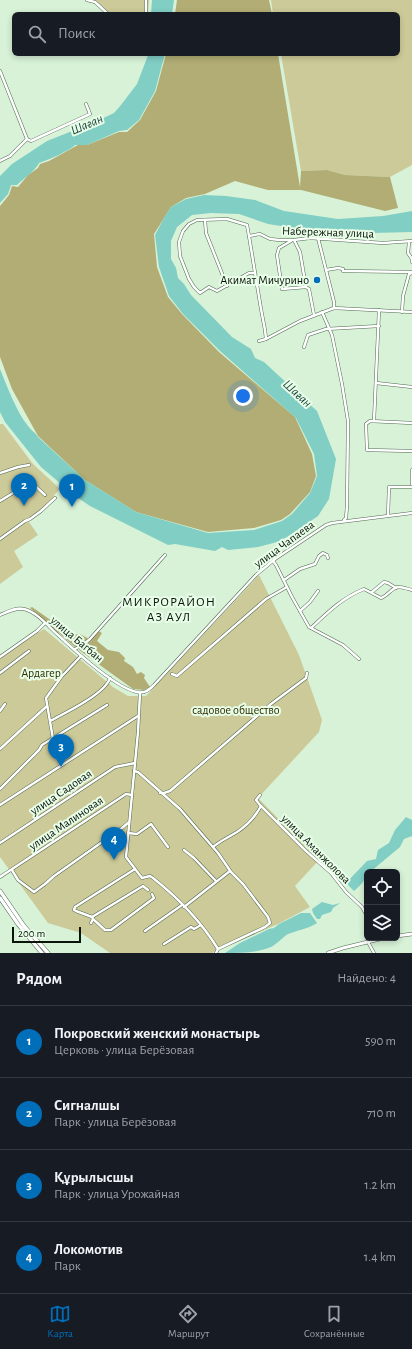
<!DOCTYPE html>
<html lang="ru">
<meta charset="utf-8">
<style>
:root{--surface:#171b24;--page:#242831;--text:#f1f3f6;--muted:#9ea1a6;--line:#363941;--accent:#006eb9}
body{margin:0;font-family:"Alegreya Sans",sans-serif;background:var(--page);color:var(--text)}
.controls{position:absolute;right:12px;bottom:12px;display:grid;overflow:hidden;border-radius:6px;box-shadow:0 2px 6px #0003}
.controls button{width:36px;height:36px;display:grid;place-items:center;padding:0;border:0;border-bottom:1px solid var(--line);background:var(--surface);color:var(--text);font:20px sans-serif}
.scale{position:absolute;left:12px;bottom:10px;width:69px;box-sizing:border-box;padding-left:4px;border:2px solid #0b140b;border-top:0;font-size:11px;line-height:14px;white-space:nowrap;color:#0b140b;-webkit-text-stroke:3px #e8fee8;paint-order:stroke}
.you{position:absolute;left:243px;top:396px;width:14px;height:14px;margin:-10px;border:3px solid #fff;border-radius:50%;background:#1a73e8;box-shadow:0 0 0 6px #1a73e833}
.badge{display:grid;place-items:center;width:26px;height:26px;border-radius:50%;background:var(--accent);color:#fff;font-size:13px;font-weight:700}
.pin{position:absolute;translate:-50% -33px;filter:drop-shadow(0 1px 2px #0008)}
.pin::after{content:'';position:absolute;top:21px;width:14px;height:12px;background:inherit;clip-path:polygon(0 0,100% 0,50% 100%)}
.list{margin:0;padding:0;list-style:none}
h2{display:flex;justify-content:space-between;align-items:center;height:52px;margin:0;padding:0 16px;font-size:17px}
h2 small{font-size:13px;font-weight:400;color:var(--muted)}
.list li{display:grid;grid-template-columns:26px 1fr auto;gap:12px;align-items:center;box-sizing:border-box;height:72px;padding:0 16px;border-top:1px solid var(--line)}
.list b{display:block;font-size:15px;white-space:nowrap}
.list p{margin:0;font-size:13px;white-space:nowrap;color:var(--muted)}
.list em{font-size:13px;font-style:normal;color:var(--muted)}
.icon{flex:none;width:22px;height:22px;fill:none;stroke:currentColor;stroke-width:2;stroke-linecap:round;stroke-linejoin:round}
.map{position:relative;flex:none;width:412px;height:953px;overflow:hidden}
.search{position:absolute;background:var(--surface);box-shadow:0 2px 6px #0003;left:12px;right:12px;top:12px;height:44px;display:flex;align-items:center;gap:10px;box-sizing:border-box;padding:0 14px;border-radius:6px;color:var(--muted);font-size:15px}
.sheet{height:340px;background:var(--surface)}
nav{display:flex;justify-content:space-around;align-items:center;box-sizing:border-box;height:56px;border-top:1px solid var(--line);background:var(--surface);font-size:11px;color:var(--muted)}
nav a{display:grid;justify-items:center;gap:2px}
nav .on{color:var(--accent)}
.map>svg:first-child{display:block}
.green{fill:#cdca99}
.forest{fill:#b2ad74}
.water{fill:#81cec5}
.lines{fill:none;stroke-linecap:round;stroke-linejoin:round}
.minor-casing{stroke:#506851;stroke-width:3.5}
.major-casing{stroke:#506851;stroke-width:4}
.highway-casing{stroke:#506851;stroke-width:4.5}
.minor{stroke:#fff;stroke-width:2.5}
.major{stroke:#fff;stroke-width:3}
.highway{stroke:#fff;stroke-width:3.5}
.poi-dot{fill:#006eb9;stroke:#e8fee8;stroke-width:1.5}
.labels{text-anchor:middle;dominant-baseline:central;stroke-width:4;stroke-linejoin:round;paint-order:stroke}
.street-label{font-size:12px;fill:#0b140b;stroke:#e8fee8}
.poi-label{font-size:12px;fill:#0b140b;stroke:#e8fee8;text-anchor:end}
.park-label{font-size:12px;fill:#302c00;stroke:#e8fee8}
.water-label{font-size:13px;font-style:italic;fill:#1d423e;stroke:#e8fee8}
.neighbourhood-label{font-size:13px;letter-spacing:1px;fill:#0b140b;stroke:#e8fee8}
</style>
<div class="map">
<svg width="412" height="953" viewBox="0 0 412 953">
<rect width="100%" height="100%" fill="#d7f2d7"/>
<!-- green -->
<g class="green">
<path d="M 86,0 L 149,0 L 148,14 L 107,14 L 96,4 Z"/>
<path d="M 271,0 L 412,0 L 412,165 L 390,177 L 345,175 L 327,170 L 301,171 L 281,54 L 398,54 L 398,14 L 273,14 Z"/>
<path d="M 0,424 L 3,424 L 33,464 L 60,489 L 54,495 L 55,500 L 29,522 L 38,535 L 14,551 L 23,567 L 0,584 Z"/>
<path d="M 259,575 L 299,655 L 322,720 L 319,732 L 258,798 L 319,860 L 295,886 L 310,907 L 278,924 L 212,953 L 110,953 L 81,933 L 48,923 L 0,857 L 0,657 L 44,629 L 113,687 L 128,696 L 146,696 Z"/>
</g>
<!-- forest -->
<g class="forest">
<path d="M 177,0 L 269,0 L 272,14 L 175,14 Z"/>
<path d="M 166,54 L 278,54 L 300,187 L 301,171 L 327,170 L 345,175 L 390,177 L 398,208 L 385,211 L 301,190 L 268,190 L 235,181 L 205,194 L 186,198 L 171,207 L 154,234 L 157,267 L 168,297 L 182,314 L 219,352 L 295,417 L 312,454 L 316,476 L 310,492 L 290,514 L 281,520 L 254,528 L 208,532 L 136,512 L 85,480 L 38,436 L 12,389 L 0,357 L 0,206 L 9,195 L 12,186 L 18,187 L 28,175 L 38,168 L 40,164 L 49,161 L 78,145 L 87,145 L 119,132 L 127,132 L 140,120 L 156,91 Z"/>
<path d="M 32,607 L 52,621 L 60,621 L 57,626 L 70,635 L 80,634 L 91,640 L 98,631 L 102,633 L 97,641 L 108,650 L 119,652 L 125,658 L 124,661 L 133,667 L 137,674 L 141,672 L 145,675 L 144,678 L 150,687 L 144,690 L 133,689 L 79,650 L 80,645 L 75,647 L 30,608 Z"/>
</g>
<!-- water -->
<g class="water">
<path d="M 152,0 L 174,0 L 172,14 L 151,14 Z"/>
<path d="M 148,54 L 165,54 L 155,91 L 139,120 L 127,130 L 119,131 L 87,145 L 75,145 C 71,150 46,161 39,163 C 36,170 23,179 17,185 L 11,185 L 8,194 L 0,203 L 0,176 L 12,164 L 47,141 L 95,122 L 114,113 L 121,105 L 137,84 L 147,58 Z"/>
<path d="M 204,195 L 226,196 L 255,200 L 284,211 L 338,219 L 383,216 L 412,211 L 412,232 L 332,234 L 268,224 L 239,214 L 211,213 L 192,215 L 177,227 L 171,241 L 171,259 L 176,268 L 178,278 L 184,284 L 191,295 L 232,337 L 251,349 L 255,358 L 264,362 L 317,411 L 336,459 L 329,499 L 318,516 L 287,537 L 277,542 L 258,547 L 228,550 L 222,547 L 215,551 L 175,544 L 168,545 L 90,506 L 74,495 L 41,467 L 5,422 L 0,412 L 0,369 C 7,386 16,411 28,426 C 31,430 35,432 38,437 L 85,480 L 136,512 L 208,533 L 254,530 L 282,521 L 292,514 L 310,493 L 317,476 L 314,454 L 296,418 L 220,351 L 183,314 L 169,296 L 159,267 L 155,235 L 165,216 L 171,207 L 186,199 Z"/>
<path d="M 406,817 L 412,820 L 412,836 L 404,839 L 400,847 L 370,872 L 367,872 C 367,879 359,887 354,891 L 346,883 L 367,861 L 376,859 L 378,850 L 389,843 L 395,830 Z"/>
<path d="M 322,902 L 333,905 L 340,903 L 333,908 L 331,912 L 322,915 L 320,919 L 317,919 L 313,913 L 312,909 Z"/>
<path d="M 301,913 L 310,913 L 317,923 C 308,929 298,930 288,934 C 282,938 277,944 271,947 C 257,953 241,953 225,953 L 240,943 L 269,929 L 274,928 L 279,924 Z"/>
</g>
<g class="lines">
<!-- minor casing -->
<g class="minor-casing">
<g id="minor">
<path d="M 87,0 L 95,2 L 107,13"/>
<path d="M 146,13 L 146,0"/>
<path d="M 0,71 L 27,139 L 31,141 L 90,114 L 86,104"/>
<path d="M 0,161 L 10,156 L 27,139"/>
<path d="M 205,220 L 206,233 L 227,286"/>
<path d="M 249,236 L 261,309 L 265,330 L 266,339"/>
<path d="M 318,238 L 334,302 L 334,308"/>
<path d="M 294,240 L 300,252 L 306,287 L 309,289 L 314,315"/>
<path d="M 291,241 L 279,248 L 277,255 L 282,289 L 306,287"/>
<path d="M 409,242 L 408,253 L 412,259 L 412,262"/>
<path d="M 326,270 L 338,268 L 343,269 L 343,271 L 412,272"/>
<path d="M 255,273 L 249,273 L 217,291 L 209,287 L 200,293 L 194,287 L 189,279 L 180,256 L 179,242 L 183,231 L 189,224 L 197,220 L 227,219 L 247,225 L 249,236 L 260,234 L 270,239 L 280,240 L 294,240 L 310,238 L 383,243 L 412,241"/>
<path d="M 322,312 L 332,335 L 342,384 L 348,421 L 347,506 L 346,518 L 344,520"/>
<path d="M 402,312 L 403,296 L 409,274 L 412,273"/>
<path d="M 259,341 L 266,339 L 300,321 L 334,308 L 412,312"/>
<path d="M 304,347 L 308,335 L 326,329 L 379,326"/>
<path d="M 376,383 L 412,387"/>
<path d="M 374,421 L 379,310"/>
<path d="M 412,423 L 370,421 L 366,424 L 367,450 L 412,451"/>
<path d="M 412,470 L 412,484"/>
<path d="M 0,473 L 18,467 L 29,465"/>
<path d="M 0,501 L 31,482 L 45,495"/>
<path d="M 388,516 L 389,487 L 412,487"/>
<path d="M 0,539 L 25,521 L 30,519 L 41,511 L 55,498"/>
<path d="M 273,561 L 276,565 L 292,597 L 309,627 L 343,645 L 359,659"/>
<path d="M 284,580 L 300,569 L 315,564 L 319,556 L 323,553 L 327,555 L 328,558"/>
<path d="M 372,592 L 384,582 L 388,583 L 396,588"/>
<path d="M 300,611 L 310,602 L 318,591"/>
<path d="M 0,615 C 7,612 16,607 24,609 C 37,612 48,626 58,635 C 73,649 125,697 144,692 C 148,691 151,688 154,685 L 256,575 L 275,559 L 326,525 L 332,523 L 412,513"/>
<path d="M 311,628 C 328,612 342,598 364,589 L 381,598 C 387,596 392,588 398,587 C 403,587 408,589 412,590"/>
<path d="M 75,649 L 84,644 L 90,639 L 165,555"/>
<path d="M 0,657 L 37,631 L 45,623"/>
<path d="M 0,673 L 29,651"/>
<path d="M 172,674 L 177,676 L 266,599 L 287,587"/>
<path d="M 140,693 L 138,732 L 126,857 L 142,878 L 150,876 L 153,878 C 177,897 202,923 218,949"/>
<path d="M 0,711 L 5,704"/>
<path d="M 50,721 C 65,713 105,694 110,678"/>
<path d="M 53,739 L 46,698 L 62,676 L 81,656"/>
<path d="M 0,749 L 47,706"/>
<path d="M 134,771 L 138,772 L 180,809 L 218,853 L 231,872 L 243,884 L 268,917 L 270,923 L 265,927 L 218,949 L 216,953"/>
<path d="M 0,789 L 39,750 L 42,745 L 107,705"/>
<path d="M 160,793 L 164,793 L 170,791 L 271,704 L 306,678 L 307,673"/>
<path d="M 260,795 L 256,800 L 260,805 L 306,851 L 331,873 L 346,892 L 362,907 L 367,916"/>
<path d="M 0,805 L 138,716"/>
<path d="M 128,833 L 137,834 L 151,824 L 168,847"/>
<path d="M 0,843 L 115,767 L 135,763"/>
<path d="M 213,847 C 220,841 229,837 237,832 C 248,825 255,817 261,806"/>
<path d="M 184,850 L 194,858 L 216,881"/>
<path d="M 12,870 L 18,880 L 34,892 L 45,884 L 54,876 L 122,828 L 129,822"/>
<path d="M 0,877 L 126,794 L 132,795"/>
<path d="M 184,907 L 230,871"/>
<path d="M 92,917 L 143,886 L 148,890"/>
<path d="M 93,919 L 105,930 L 111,930 L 154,898 L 152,894"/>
<path d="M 91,923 L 93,919 L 92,917 L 76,911 L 74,910 L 75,907 L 135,869"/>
<path d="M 145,931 L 182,905"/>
<path d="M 368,942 L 374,953"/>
<path d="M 164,944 L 191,927 L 194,929 L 201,925"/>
</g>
</g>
<!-- major casing -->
<g class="major-casing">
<g id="major">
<path d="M 397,936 L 412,934"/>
<path d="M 328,953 L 343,948 L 384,938"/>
</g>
</g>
<!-- highway casing -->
<g class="highway-casing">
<g id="highway">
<path d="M 0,891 L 24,926 L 48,953"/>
<path d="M 0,898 L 18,924 L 42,953"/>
</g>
</g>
<!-- minor -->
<use href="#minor" class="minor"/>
<!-- major -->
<use href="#major" class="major"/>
<!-- highway -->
<use href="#highway" class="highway"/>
</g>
<!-- markers -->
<circle class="poi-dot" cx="317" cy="280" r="4"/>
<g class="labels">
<!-- street labels -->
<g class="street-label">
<text transform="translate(328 232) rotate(2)">Набережная улица</text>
<text transform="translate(284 544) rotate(-36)">улица Чапаева</text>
<text transform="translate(77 639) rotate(40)">улица Багбан</text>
<text transform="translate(61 792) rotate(-34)">улица Садовая</text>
<text transform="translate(66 823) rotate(-34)">улица Малиновая</text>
<text transform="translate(316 849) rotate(45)">улица Аманжолова</text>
</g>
<!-- poi labels -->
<g class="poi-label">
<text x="309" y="280">Акимат Мичурино</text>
</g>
<!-- park labels -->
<g class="park-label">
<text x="41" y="673">Ардагер</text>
<text x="236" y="710">садовое общество</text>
</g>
<!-- water labels -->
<g class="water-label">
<text transform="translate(87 125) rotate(-23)">Шаған</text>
<text transform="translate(297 394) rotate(43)">Шаған</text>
</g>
<!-- neighbourhood labels -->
<g class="neighbourhood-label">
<text x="169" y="602">МИКРОРАЙОН<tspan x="169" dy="15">АЗ АУЛ</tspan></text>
</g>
</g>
</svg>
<div class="controls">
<button><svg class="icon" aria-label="locate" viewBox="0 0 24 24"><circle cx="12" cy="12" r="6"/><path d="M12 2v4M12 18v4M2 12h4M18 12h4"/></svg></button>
<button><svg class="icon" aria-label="layers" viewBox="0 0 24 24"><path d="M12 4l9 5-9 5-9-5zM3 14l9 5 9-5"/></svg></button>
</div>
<div class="scale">200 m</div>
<div class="you"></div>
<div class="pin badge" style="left:72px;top:507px">1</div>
<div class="pin badge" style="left:24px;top:506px">2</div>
<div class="pin badge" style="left:61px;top:767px">3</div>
<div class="pin badge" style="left:114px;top:860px">4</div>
<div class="search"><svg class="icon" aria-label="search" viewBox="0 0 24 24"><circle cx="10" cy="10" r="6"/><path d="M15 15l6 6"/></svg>Поиск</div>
</div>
<section class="sheet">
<h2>Рядом<small>Найдено: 4</small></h2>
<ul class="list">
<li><span class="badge">1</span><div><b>Покровский женский монастырь</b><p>Церковь · улица Берёзовая</p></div><em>590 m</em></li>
<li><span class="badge">2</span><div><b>Сигналшы</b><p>Парк · улица Берёзовая</p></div><em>710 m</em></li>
<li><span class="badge">3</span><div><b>Құрылысшы</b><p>Парк · улица Урожайная</p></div><em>1.2 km</em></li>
<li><span class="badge">4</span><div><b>Локомотив</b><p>Парк</p></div><em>1.4 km</em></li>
</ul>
</section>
<nav>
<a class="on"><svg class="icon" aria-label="map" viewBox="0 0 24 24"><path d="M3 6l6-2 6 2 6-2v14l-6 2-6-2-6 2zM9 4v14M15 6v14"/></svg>Карта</a>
<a><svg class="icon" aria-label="directions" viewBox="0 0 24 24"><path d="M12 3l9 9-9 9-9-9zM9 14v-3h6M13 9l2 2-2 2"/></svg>Маршрут</a>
<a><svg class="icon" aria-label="saved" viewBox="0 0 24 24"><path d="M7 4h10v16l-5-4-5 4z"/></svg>Сохранённые</a>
</nav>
